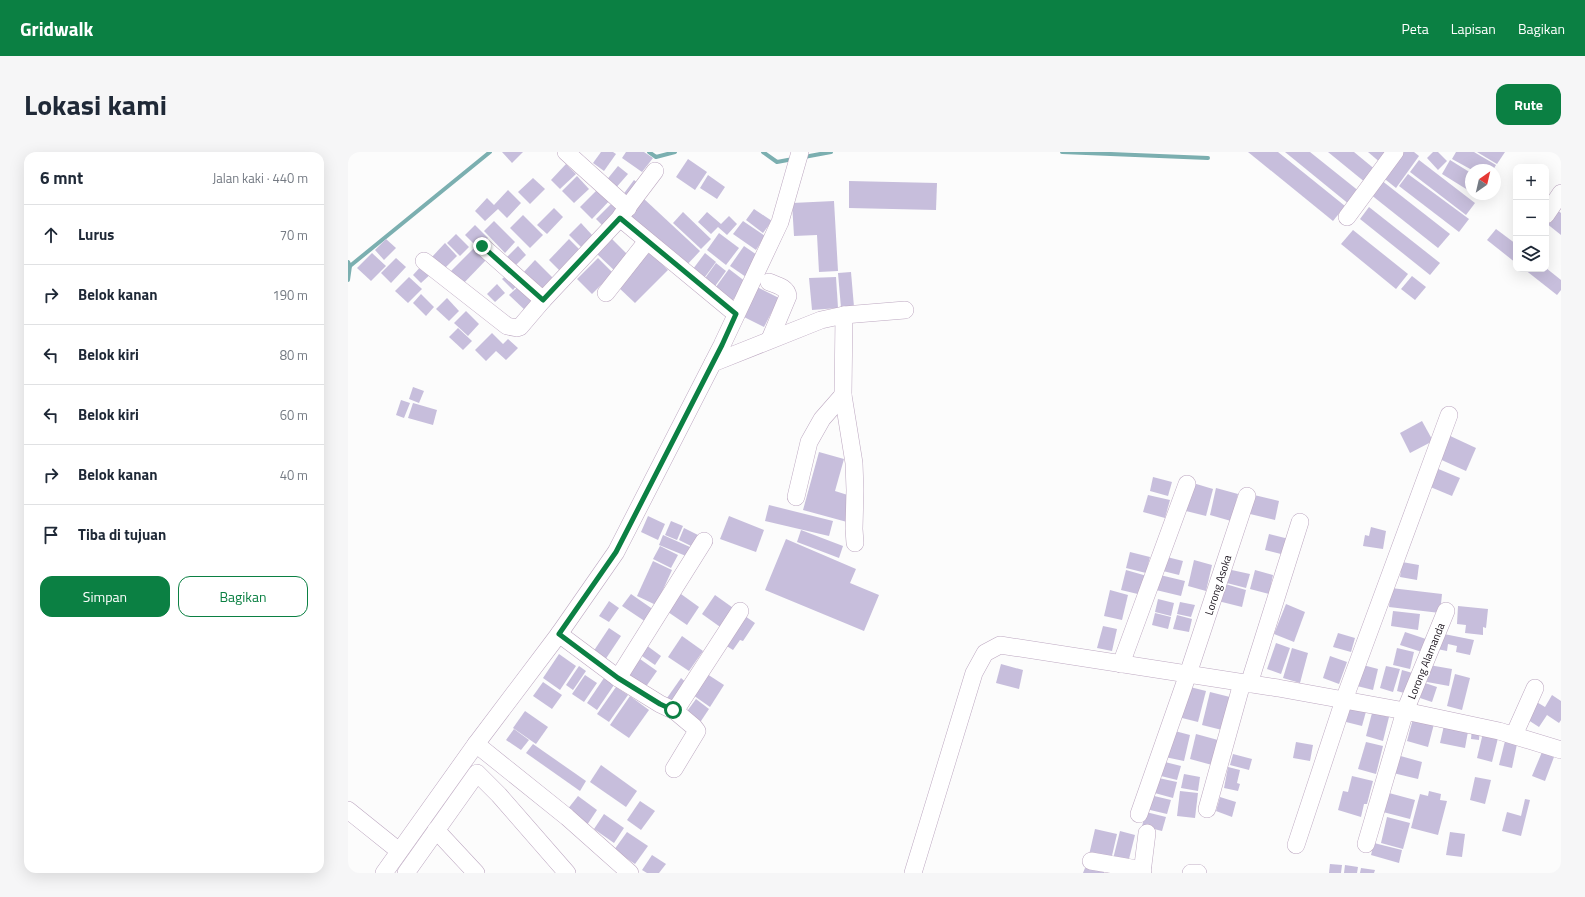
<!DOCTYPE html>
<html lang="id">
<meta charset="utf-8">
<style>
:root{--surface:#fff;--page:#f6f6f7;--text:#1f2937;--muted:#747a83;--line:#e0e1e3;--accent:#0b8043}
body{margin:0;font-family:"Titillium Web",sans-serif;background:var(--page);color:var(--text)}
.controls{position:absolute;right:12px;top:12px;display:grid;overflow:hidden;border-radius:8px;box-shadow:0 4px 16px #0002}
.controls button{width:36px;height:36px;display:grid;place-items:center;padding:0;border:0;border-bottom:1px solid var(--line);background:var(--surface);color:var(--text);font:20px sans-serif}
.compass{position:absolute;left:1117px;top:12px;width:36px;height:36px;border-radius:50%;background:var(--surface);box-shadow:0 4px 16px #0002;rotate:34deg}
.stop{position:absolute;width:12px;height:12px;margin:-9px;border:3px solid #0b8043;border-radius:50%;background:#fff}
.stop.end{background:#0b8043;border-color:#fff;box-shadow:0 1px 4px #0008}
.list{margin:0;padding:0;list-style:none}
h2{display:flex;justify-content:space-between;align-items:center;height:52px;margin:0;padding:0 16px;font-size:17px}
h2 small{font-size:13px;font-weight:400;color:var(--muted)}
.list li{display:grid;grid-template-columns:26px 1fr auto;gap:12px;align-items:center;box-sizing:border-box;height:60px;padding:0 16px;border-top:1px solid var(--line)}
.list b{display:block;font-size:15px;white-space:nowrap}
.list em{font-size:13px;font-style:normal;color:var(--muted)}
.actions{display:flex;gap:8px;padding:12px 16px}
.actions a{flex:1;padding:9px 0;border:1px solid var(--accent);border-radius:12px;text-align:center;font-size:14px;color:var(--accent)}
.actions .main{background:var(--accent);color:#fff}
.icon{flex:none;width:22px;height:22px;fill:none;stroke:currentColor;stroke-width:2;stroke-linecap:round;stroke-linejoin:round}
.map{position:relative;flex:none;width:1213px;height:721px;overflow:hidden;border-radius:12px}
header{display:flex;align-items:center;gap:24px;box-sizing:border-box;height:56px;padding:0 20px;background:var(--accent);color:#fff}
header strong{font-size:19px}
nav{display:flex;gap:22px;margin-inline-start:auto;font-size:14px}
.intro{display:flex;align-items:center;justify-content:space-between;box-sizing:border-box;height:96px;padding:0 24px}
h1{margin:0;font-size:28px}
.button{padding:10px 18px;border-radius:12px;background:var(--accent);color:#fff;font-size:14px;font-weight:700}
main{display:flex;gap:24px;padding:0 24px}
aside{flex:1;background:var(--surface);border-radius:12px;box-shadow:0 4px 16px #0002}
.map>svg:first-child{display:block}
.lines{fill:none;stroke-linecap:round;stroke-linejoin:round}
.stream{stroke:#7bafb0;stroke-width:4}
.building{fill:#c7bedc}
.minor-casing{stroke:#bda8c1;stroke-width:18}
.minor{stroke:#fff;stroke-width:17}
.route{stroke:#0b8043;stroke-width:5}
.labels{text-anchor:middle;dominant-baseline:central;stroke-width:3.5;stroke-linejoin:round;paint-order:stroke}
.street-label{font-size:11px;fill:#1d161f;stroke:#fff}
</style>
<header>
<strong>Gridwalk</strong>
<nav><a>Peta</a><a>Lapisan</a><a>Bagikan</a></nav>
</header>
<div class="intro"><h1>Lokasi kami</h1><a class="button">Rute</a></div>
<main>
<aside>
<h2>6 mnt<small>Jalan kaki · 440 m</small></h2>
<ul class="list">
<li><svg class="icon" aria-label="ahead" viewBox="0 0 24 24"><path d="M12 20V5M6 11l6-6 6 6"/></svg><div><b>Lurus</b></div><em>70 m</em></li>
<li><svg class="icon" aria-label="right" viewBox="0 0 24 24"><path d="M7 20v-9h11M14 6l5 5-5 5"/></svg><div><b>Belok kanan</b></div><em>190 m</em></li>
<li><svg class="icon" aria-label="left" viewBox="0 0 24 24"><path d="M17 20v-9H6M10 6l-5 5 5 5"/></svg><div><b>Belok kiri</b></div><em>80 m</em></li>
<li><svg class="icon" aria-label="left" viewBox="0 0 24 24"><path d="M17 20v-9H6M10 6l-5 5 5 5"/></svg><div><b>Belok kiri</b></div><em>60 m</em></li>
<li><svg class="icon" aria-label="right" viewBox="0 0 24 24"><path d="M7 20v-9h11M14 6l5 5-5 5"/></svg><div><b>Belok kanan</b></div><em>40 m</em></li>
<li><svg class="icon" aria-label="arrive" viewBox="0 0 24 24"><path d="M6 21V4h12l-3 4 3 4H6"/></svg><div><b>Tiba di tujuan</b></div></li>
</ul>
<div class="actions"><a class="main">Simpan</a><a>Bagikan</a></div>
</aside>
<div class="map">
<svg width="1213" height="721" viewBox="0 0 1213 721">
<rect width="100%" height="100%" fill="#fcfcfc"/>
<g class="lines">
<!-- stream -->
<g class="stream">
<path d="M 301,0 L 308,5 L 327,0"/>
<path d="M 415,0 L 429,10 L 445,7"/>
<path d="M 714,0 L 860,6"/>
<path d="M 456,5 L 483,0"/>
<path d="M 0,110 L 2,114 L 0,128"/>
<path d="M 0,114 L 2,114 L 142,0"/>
</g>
</g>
<!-- building -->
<g class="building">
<path d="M 154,0 L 175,0 L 164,11 Z"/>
<path d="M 253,0 L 265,0 L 268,2 L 256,19 L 245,11 Z"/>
<path d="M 278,0 L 296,0 L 305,6 L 294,20 L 274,6 Z"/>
<path d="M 900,0 L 930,0 L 997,54 L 985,69 Z"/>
<path d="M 937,0 L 962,0 L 1012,40 L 1002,53 Z"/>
<path d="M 980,0 L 1006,0 L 1029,19 L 1018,31 Z"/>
<path d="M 1020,0 L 1044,0 L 1034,12 Z"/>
<path d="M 1051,0 L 1066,0 L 1071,4 L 1048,36 L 1033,24 Z"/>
<path d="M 1085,0 L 1090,0 L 1099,9 L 1090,18 L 1079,6 Z"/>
<path d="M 1108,0 L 1126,0 L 1148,13 L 1145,18 L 1124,18 L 1104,7 Z"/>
<path d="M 1129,0 L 1157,0 L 1149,12 Z"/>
<path d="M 340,7 L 359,20 L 347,38 L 328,25 Z"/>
<path d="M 1071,8 L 1127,51 L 1118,63 L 1062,20 Z"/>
<path d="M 1102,8 L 1123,21 L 1123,40 L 1094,22 Z"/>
<path d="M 218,12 L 228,22 L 212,37 L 203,28 Z"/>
<path d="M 270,14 L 280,22 L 266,38 L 257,30 Z"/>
<path d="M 1060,22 L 1121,67 L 1111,80 L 1051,34 Z"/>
<path d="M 360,23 L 377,35 L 369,47 L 352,36 Z"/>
<path d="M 229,24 L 241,37 L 226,51 L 214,39 Z"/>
<path d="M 185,26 L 197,37 L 182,52 L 170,40 Z"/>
<path d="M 286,28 L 294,34 L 282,50 L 274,44 Z"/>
<path d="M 1033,28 L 1102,82 L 1090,96 L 1022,42 Z"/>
<path d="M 501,29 L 589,31 L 588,58 L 501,56 Z"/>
<path d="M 252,35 L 264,46 L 244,67 L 232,55 Z"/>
<path d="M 160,38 L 173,51 L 159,66 L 150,57 L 137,69 L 127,59 L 139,46 L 146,53 Z"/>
<path d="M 295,46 L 352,99 L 336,116 L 279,63 Z"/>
<path d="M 266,49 L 275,58 L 257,76 L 248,67 Z"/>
<path d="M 486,49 L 490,119 L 471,120 L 469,83 L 446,84 L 444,51 Z"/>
<path d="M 1021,55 L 1092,111 L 1082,123 L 1012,67 Z"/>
<path d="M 206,56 L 215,65 L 199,82 L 189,73 Z"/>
<path d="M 406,57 L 424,69 L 415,81 L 398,68 Z"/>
<path d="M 1208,57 L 1213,61 L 1213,83 L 1198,71 Z"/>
<path d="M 335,60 L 363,87 L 353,97 L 325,71 Z"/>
<path d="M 359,60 L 373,72 L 381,64 L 389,72 L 379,83 L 370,75 L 363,82 L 350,70 Z"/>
<path d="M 175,63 L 195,83 L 182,96 L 162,76 Z"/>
<path d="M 146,69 L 167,90 L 157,101 L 136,79 Z"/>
<path d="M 395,69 L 417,84 L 408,98 L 385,82 Z"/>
<path d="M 233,71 L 245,84 L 234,96 L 221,83 Z"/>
<path d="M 127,73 L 140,86 L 130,96 L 117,83 Z"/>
<path d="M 1148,77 L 1168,92 L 1168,111 L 1139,88 Z"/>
<path d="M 1005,78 L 1060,122 L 1048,137 L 993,92 Z"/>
<path d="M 371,81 L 391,96 L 378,113 L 359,98 Z"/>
<path d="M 108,82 L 121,95 L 112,104 L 99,91 Z"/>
<path d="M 38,87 L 48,96 L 36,108 L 27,98 Z"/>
<path d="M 221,87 L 235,101 L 215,122 L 201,108 Z"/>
<path d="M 264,87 L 283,106 L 268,120 L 249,102 Z"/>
<path d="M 97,91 L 109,104 L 95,118 L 83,106 Z"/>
<path d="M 170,94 L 178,103 L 167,114 L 158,106 Z"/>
<path d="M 396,94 L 412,105 L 398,125 L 382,114 Z"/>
<path d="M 126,96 L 138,108 L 112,135 L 100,122 Z"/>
<path d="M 302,100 L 320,118 L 287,151 L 269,134 Z"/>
<path d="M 24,101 L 38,114 L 23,129 L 9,116 Z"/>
<path d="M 357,101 L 368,110 L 354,129 L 342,121 Z"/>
<path d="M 48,106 L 58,115 L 43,131 L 33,121 Z"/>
<path d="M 250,106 L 265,121 L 244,142 L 229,127 Z"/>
<path d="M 187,108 L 205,126 L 191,139 L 174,122 Z"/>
<path d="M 76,111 L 85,120 L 73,131 L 65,123 Z"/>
<path d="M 368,111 L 378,119 L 365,137 L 355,129 Z"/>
<path d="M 1198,116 L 1213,128 L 1213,138 L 1209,143 L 1176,117 Z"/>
<path d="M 381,117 L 398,130 L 382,152 L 365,139 Z"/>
<path d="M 503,120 L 506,155 L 493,156 L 490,121 Z"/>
<path d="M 161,121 L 171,131 L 165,138 L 154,127 Z"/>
<path d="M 1064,124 L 1078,135 L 1067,148 L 1053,137 Z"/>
<path d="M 61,125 L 74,137 L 60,151 L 47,139 Z"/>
<path d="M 488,125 L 490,156 L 464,158 L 461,126 Z"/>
<path d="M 149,132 L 157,141 L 147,150 L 139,142 Z"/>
<path d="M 173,132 L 190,149 L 179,160 L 161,143 Z"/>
<path d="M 409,135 L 431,146 L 416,175 L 394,164 Z"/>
<path d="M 73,142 L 86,155 L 78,164 L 65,151 Z"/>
<path d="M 99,146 L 111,159 L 101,169 L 88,157 Z"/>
<path d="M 118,159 L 131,172 L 120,184 L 106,171 Z"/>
<path d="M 110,176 L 124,189 L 115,198 L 101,185 Z"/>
<path d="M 144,181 L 155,192 L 160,187 L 170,196 L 158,208 L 148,199 L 138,209 L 127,198 Z"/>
<path d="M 65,235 L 76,239 L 71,251 L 61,247 Z"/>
<path d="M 53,248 L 62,251 L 56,266 L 48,263 Z"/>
<path d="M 65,251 L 89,258 L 85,273 L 60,266 Z"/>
<path d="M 1074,269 L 1085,289 L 1062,301 L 1052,281 Z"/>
<path d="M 1098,282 L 1128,296 L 1118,319 L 1087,305 Z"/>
<path d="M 471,300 L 496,307 L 487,339 L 506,345 L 499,370 L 455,358 Z"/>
<path d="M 1088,316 L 1112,326 L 1104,344 L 1080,334 Z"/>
<path d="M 805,325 L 824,330 L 820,344 L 802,339 Z"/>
<path d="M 845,331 L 865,337 L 858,364 L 838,359 Z"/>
<path d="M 868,336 L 890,342 L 883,369 L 862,363 Z"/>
<path d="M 800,343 L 822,348 L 817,366 L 795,360 Z"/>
<path d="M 906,343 L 931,349 L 927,368 L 902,362 Z"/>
<path d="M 421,353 L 485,369 L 481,384 L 417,369 Z"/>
<path d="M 300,364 L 317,372 L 310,388 L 293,380 Z"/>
<path d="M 381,364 L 416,378 L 408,400 L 372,387 Z"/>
<path d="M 323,369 L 335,374 L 329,388 L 317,383 Z"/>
<path d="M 1023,375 L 1038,379 L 1035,397 L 1015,394 L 1017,383 L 1021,384 Z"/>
<path d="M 336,376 L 352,384 L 347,396 L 331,388 Z"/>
<path d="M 453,378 L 495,394 L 491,406 L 449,390 Z"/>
<path d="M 921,382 L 941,387 L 937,403 L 917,398 Z"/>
<path d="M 315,383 L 342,395 L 338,404 L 311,393 Z"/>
<path d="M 438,387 L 508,417 L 502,431 L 531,443 L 516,479 L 417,438 Z"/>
<path d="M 312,394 L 330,403 L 323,416 L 305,407 Z"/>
<path d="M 782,400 L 802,405 L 798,421 L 778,416 Z"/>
<path d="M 819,405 L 835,409 L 831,423 L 815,419 Z"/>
<path d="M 846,408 L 864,413 L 858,439 L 840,434 Z"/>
<path d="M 305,409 L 324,418 L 308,453 L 289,444 Z"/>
<path d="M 1054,410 L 1071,413 L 1069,428 L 1052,425 Z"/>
<path d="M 879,417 L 902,422 L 898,436 L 875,430 Z"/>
<path d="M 778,418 L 799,424 L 794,443 L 773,438 Z"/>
<path d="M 907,418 L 925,423 L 921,442 L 902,437 Z"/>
<path d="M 812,423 L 837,429 L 833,444 L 808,438 Z"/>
<path d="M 874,431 L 898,438 L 894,455 L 870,449 Z"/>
<path d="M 1043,436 L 1094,442 L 1092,461 L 1041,455 Z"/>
<path d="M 762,438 L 780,443 L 774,468 L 756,464 Z"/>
<path d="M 283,442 L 306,458 L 298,470 L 274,454 Z"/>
<path d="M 333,442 L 351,455 L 339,473 L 320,460 Z"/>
<path d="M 367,443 L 388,458 L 375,477 L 354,462 Z"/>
<path d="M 810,447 L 826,451 L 823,464 L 807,460 Z"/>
<path d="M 261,449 L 271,456 L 261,470 L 251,464 Z"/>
<path d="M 832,450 L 847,453 L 843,465 L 829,462 Z"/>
<path d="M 938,452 L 957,460 L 946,490 L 926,482 Z"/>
<path d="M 1110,454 L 1140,457 L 1138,476 L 1135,475 L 1135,483 L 1117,481 L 1118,473 L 1109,472 Z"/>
<path d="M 1045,459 L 1072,462 L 1070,478 L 1043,474 Z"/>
<path d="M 807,461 L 823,465 L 820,477 L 804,473 Z"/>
<path d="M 394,462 L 407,471 L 395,489 L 392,488 L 385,498 L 377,493 Z"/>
<path d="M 829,463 L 844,467 L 841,480 L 825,477 Z"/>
<path d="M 755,474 L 769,477 L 764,499 L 749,496 Z"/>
<path d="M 261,476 L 273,484 L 257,508 L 245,500 Z"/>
<path d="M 1057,480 L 1078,487 L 1074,500 L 1052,493 Z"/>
<path d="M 990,481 L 1007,486 L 1003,500 L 985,495 Z"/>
<path d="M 1091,481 L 1126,488 L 1122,503 L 1108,500 L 1109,494 L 1100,492 L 1099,499 L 1089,497 Z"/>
<path d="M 334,484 L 355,499 L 341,519 L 320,505 Z"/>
<path d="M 928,491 L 942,496 L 933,522 L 919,517 Z"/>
<path d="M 298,493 L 313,504 L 307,513 L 291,502 Z"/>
<path d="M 944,496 L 960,501 L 952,531 L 935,526 Z"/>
<path d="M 1049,496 L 1066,500 L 1062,517 L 1045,513 Z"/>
<path d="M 211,502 L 228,514 L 212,538 L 195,526 Z"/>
<path d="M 982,504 L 999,510 L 991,532 L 975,526 Z"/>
<path d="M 292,507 L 309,519 L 297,536 L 280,524 Z"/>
<path d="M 653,512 L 675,518 L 671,537 L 648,531 Z"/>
<path d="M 1015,513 L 1030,517 L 1025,538 L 1009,534 Z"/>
<path d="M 1081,513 L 1104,517 L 1101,534 L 1079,530 Z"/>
<path d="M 231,514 L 238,519 L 225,538 L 218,533 Z"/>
<path d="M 1038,514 L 1052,517 L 1045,540 L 1032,536 Z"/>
<path d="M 1054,518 L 1068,522 L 1063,543 L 1049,539 Z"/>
<path d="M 359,522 L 376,533 L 362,555 L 345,543 Z"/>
<path d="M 1107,522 L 1122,526 L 1114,558 L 1099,554 Z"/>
<path d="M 237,523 L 249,531 L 236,550 L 224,542 Z"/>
<path d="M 256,526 L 266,533 L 249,558 L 239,551 Z"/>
<path d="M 333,526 L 340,532 L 327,551 L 319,546 Z"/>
<path d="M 195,530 L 214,543 L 204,557 L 185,544 Z"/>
<path d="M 1077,531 L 1089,535 L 1084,550 L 1072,546 Z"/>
<path d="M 838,534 L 858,539 L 850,570 L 830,565 Z"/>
<path d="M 268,535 L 280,543 L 261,570 L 249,562 Z"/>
<path d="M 862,540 L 882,545 L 874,578 L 854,573 Z"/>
<path d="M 1204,543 L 1213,549 L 1213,568 L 1211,571 L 1199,563 L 1191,575 L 1177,566 L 1187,549 L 1197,555 Z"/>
<path d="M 282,544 L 301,558 L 281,586 L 262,573 Z"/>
<path d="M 348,547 L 361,557 L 351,572 L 337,562 Z"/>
<path d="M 1003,551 L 1019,556 L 1014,574 L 998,570 Z"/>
<path d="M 177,559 L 200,575 L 188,592 L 165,576 Z"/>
<path d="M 1024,561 L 1041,565 L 1035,589 L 1018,584 Z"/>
<path d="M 1066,563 L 1087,568 L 1080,595 L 1059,589 Z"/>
<path d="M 1097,569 L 1121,574 L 1117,596 L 1092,591 Z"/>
<path d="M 1124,576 L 1132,577 L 1131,588 L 1123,587 Z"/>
<path d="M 166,577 L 181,588 L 173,598 L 158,588 Z"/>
<path d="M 823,578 L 842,583 L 836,609 L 817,605 Z"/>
<path d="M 1135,581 L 1150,586 L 1144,610 L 1129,606 Z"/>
<path d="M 848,582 L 870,588 L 864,613 L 842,607 Z"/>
<path d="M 1157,589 L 1169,592 L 1164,616 L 1151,613 Z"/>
<path d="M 948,590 L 965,593 L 962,609 L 945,606 Z"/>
<path d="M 1018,590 L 1035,594 L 1028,622 L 1010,617 Z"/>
<path d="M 185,592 L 238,629 L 232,639 L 178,601 Z"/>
<path d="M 1194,600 L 1206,605 L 1197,629 L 1184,624 Z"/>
<path d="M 885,602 L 904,607 L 901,618 L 882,613 Z"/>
<path d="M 1049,603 L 1074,610 L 1070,627 L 1045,621 Z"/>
<path d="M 813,609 L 833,614 L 829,628 L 809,623 Z"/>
<path d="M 253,613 L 289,639 L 278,655 L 242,630 Z"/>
<path d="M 880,615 L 892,618 L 889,631 L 892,632 L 890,639 L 876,636 Z"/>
<path d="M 836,622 L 852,625 L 850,639 L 833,636 Z"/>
<path d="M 1004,624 L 1025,629 L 1019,652 L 1016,652 L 1013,665 L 990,658 L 995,639 L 1000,640 Z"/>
<path d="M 806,625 L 829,630 L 825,646 L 803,640 Z"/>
<path d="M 1127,625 L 1143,628 L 1137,652 L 1122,648 Z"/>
<path d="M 832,639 L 850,641 L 847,666 L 829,664 Z"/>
<path d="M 1081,639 L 1093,642 L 1092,648 L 1099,649 L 1090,683 L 1063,676 L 1072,642 L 1080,644 Z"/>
<path d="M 1041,641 L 1067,648 L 1062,667 L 1035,660 Z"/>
<path d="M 802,643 L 823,648 L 819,662 L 798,657 Z"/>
<path d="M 230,644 L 249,658 L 239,673 L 219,658 Z"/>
<path d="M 872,645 L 888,650 L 884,665 L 868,659 Z"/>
<path d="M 1177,647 L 1182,648 L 1173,684 L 1154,679 L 1159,660 L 1173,664 Z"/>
<path d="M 292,649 L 307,659 L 293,678 L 279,668 Z"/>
<path d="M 798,660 L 818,665 L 814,679 L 794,674 Z"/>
<path d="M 256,662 L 276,676 L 266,691 L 246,677 Z"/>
<path d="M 1039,665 L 1062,671 L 1055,697 L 1033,691 Z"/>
<path d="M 747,677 L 769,682 L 763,708 L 741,703 Z"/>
<path d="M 772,679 L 787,683 L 780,711 L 765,707 Z"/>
<path d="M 279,680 L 300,694 L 287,712 L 266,698 Z"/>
<path d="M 1102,680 L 1117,682 L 1114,705 L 1098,703 Z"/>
<path d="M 1026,691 L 1054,698 L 1051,711 L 1023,703 Z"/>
<path d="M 304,703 L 318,712 L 311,721 L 299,721 L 294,718 Z"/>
<path d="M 982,712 L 994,713 L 993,721 L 981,721 Z"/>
<path d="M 997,713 L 1010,715 L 1009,721 L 996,721 Z"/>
<path d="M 737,716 L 756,720 L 756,721 L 735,721 Z"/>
<path d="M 1013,716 L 1027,718 L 1026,721 L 1012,721 Z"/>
</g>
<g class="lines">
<!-- minor casing -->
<g class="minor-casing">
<g id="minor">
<path d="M 218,0 L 280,56"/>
<path d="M 1198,63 L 1213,41"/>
<path d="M 273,64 L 307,19"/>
<path d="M 999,65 L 1047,0"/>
<path d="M 134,94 L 195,148 L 272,66 L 388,162"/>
<path d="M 76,109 L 159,174 L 169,176 L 172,175 L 195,148"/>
<path d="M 421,130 C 428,133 439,135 440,144 L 422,187"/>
<path d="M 258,141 L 299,89"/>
<path d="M 496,163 L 495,243 L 506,311 L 507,338 L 506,377 L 507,391"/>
<path d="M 365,211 L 473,168 L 496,163 L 557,158"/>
<path d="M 448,345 L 461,290 L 474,267 L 495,243"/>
<path d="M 211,482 L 270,526 L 312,552 L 327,559 L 392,459"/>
<path d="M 773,512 L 839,332"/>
<path d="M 270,526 L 356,389"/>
<path d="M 901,532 L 952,370"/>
<path d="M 1166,583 L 1187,536"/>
<path d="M 128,592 L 219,665 L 282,721"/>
<path d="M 326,617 L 349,579 L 346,575 L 327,559"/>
<path d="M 859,657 L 894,531"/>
<path d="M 0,658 L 51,699"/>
<path d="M 791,662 L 840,522 L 899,344"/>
<path d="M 88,678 L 128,721"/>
<path d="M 1018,692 L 1057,559 L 1098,459"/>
<path d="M 948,693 L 996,548 L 1101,263"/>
<path d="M 743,709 L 795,718"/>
<path d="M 36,721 L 128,592 L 211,482 L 268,400 L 374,193 L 432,70 L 452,0"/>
<path d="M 58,721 L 129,621 L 151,643 L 219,721"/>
<path d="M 565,721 L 626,521 L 637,501 L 652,493 L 930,536 L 1057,559 L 1151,579 L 1213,598"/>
<path d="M 794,721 L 799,681"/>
<path d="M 843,721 L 850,721"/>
</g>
</g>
<!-- minor -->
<use href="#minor" class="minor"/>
</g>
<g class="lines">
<!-- route -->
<path class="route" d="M 134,94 L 195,148 L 272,66 L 388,162 L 374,193 L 268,400 L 211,482 L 270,526 L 312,552 L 325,558"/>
</g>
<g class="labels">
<!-- street labels -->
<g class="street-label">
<text transform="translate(870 433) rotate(-72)">Lorong Asoka</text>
<text transform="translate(1078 509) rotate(-68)">Lorong Alamanda</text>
</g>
</g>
</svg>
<div class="controls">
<button>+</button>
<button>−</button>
<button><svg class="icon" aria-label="layers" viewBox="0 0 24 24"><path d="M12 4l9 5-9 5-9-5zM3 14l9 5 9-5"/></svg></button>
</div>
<svg class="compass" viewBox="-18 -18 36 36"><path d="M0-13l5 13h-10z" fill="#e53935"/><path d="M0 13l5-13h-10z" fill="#747a83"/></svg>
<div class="stop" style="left:325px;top:558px"></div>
<div class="stop end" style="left:134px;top:94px"></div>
</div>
</main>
